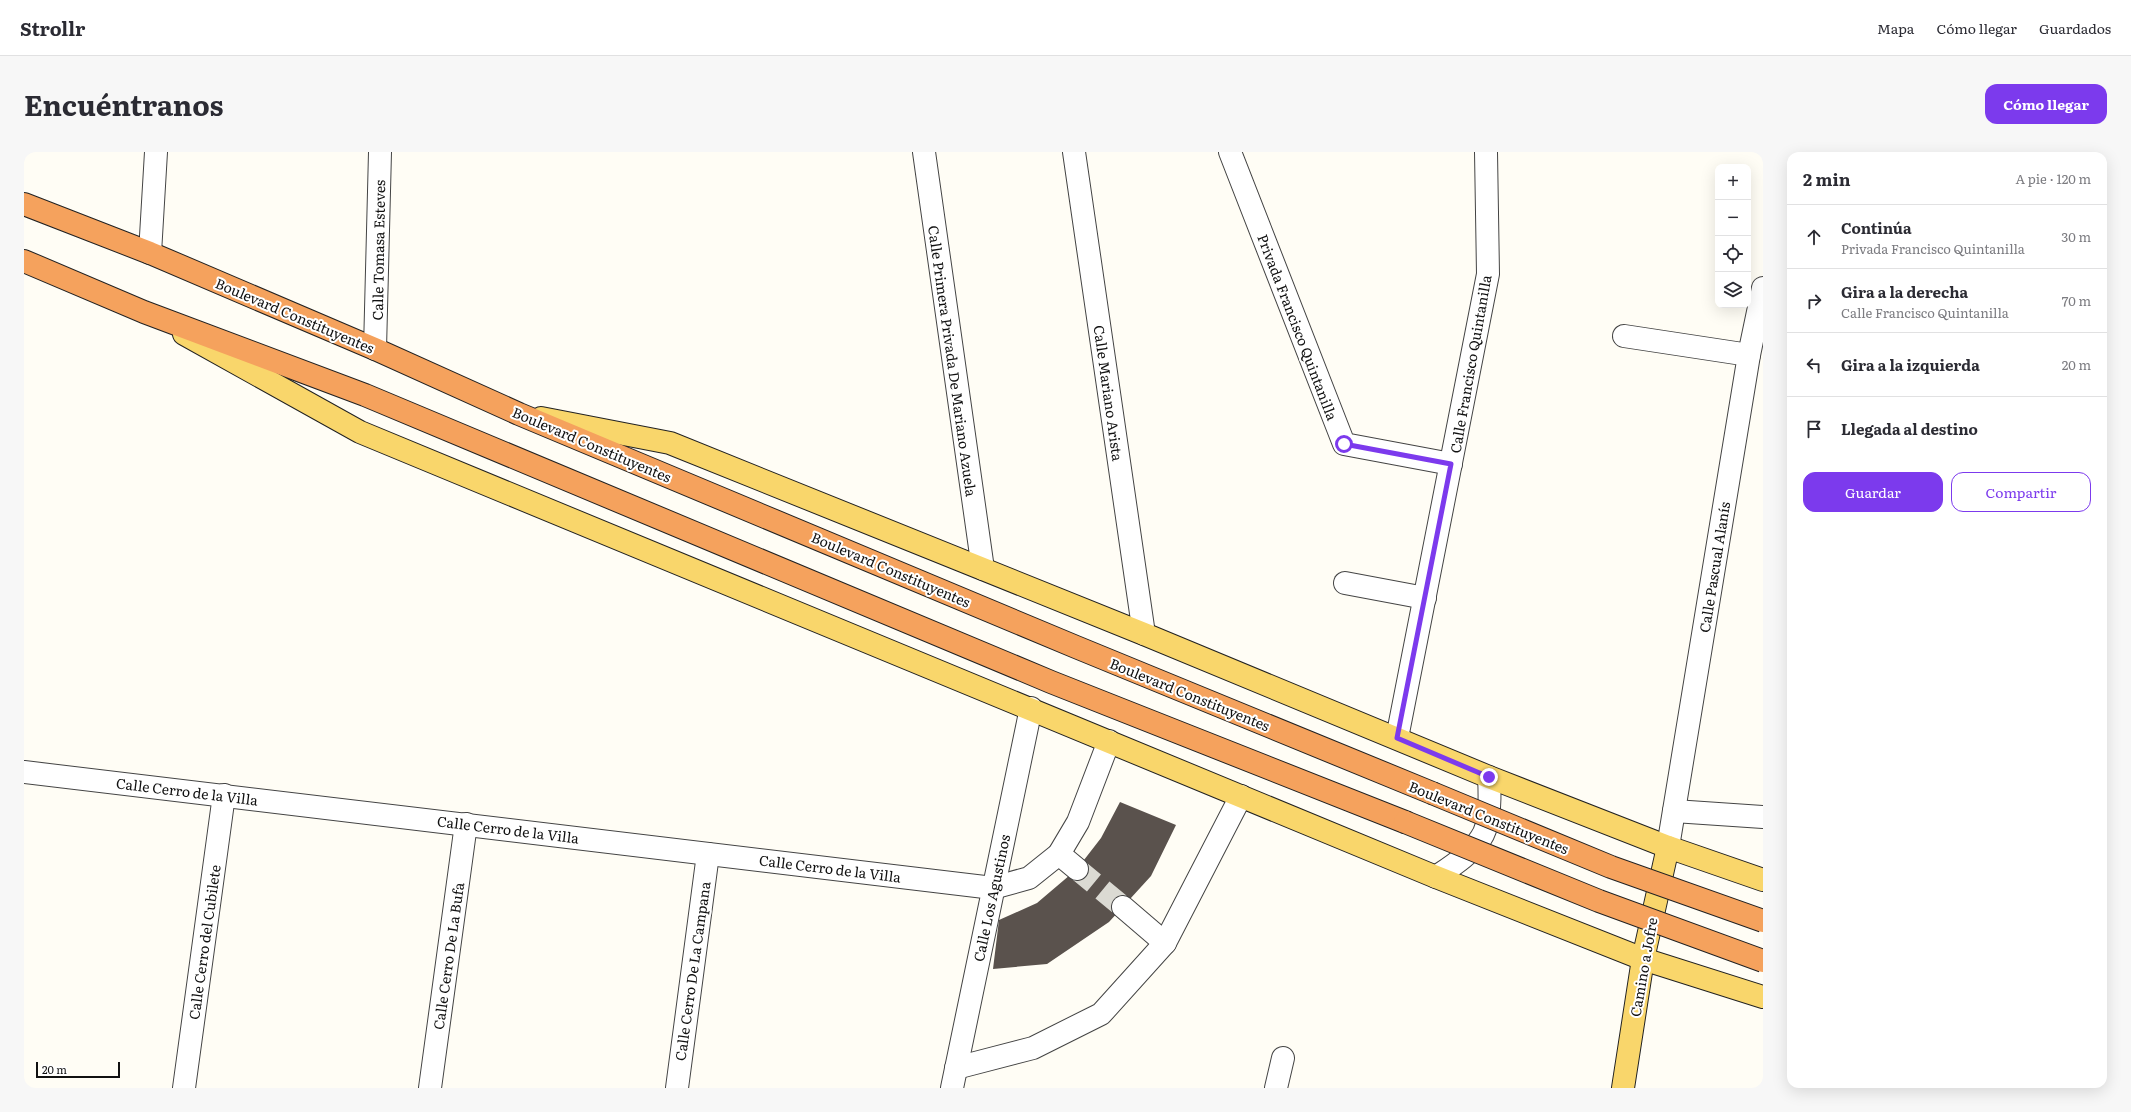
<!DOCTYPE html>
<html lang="es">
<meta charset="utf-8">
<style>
:root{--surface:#fff;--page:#f7f7f7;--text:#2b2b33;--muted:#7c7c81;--line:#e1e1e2;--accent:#7c3aed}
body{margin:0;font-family:Literata,serif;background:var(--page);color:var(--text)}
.controls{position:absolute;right:12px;top:12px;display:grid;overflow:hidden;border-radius:8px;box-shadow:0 4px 16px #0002}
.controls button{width:36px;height:36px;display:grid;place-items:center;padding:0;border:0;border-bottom:1px solid var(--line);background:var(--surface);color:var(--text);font:20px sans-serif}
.scale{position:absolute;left:12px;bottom:10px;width:84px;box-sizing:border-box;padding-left:4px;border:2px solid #111;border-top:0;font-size:11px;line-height:14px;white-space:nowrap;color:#111;-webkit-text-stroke:3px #fff;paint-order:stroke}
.stop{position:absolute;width:12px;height:12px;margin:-9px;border:3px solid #7c3aed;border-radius:50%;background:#fff}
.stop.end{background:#7c3aed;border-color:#fff;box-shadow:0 1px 4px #0008}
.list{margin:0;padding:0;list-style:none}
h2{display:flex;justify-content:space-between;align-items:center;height:52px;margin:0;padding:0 16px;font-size:17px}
h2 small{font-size:13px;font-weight:400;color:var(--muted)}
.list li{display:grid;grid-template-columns:26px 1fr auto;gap:12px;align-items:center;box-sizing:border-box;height:64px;padding:0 16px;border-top:1px solid var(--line)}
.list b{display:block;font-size:15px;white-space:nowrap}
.list p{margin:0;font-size:13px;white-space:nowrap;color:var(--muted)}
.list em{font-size:13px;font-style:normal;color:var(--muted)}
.actions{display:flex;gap:8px;padding:12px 16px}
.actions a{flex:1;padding:9px 0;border:1px solid var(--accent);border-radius:12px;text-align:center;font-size:14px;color:var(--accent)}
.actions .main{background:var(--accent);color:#fff}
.icon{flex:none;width:22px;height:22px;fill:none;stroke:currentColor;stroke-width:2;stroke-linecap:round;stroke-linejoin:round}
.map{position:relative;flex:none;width:1739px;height:936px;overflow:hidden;border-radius:12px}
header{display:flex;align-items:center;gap:24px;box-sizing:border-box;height:56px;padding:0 20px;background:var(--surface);border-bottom:1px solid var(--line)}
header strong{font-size:19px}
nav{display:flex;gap:22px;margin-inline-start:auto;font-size:14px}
.intro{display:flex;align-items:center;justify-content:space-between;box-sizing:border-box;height:96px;padding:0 24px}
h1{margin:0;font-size:28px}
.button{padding:10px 18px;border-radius:12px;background:var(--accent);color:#fff;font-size:14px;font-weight:700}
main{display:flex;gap:24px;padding:0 24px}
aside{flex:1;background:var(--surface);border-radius:12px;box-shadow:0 4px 16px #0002}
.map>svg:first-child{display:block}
.building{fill:#5a524d}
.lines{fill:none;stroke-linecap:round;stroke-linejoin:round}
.minor-tunnel{stroke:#dbdad3;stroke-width:22;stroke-dasharray:22 11;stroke-linecap:butt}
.minor-casing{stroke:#444;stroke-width:24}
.major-casing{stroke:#222;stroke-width:24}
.highway-casing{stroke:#222;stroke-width:24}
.minor{stroke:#fff;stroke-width:22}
.major{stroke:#f9d66b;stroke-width:22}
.highway{stroke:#f5a25d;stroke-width:22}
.highway-bridge-casing{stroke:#222;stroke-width:24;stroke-linecap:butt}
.highway-bridge{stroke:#f5a25d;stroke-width:22}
.route{stroke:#7c3aed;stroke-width:5}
.labels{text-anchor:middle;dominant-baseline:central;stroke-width:4;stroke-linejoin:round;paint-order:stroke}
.street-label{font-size:14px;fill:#111;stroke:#fff}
</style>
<header>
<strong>Strollr</strong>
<nav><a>Mapa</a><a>Cómo llegar</a><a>Guardados</a></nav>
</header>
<div class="intro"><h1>Encuéntranos</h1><a class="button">Cómo llegar</a></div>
<main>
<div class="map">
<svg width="1739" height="936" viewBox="0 0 1739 936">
<rect width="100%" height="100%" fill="#fffdf5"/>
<!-- building -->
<path class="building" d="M 1096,650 L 1152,673 L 1127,724 L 1085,770 L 1023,812 L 969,817 L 975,768 L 1013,751 L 1053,717 L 1077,686 Z"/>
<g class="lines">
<!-- minor-tunnel -->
<path class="minor-tunnel" d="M 1053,717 L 1099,755"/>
<!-- minor casing -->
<g class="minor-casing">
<g id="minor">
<path d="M 900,0 L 959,417"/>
<path d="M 1050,0 L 1120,482"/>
<path d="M 1206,0 L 1320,292 L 1427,312"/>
<path d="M 126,101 L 132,0"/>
<path d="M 1600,184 L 1725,203"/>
<path d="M 351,197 L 356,0"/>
<path d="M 1321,431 L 1401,446"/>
<path d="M 1373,586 L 1464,122 L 1462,0"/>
<path d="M 0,620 L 969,736 L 1005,726 L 1035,702 L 1054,670 L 1085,589"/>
<path d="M 1650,659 L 1739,665"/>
<path d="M 1644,695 L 1725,203 L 1739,136"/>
<path d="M 1035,702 L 1053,717"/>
<path d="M 1412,725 C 1428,714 1446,703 1457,686 C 1467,672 1466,642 1465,625"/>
<path d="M 1099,755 L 1141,791"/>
<path d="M 932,916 L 1009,896 L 1077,862 L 1141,791 L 1217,644"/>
<path d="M 160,936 L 200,643"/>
<path d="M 406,936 L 442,672"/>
<path d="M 653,936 L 684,702"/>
<path d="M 928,936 L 1007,556"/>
<path d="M 1252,936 L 1259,906"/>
</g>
</g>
<!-- major casing -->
<g class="major-casing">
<g id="major">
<path d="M 160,182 L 336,280 L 1412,725 L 1619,807 L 1739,845"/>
<path d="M 517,266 L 646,291 L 1120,482 L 1465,625 L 1644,695 L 1739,728"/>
<path d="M 1599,936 L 1619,807 L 1644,695"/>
</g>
</g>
<!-- highway casing -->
<g class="highway-casing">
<g id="highway">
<path d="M 0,52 L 126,101 L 351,197 L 495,262 L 1052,495 L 1408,641"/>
<path d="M 0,109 L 120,160 L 341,243 L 1027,530 L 1381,670"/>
</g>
</g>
<!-- minor -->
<use href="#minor" class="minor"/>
<!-- major -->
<use href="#major" class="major"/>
<!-- highway -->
<use href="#highway" class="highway"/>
<!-- highway-bridge casing -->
<g class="highway-bridge-casing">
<g id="highway-bridge">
<path d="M 1408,641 L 1587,715 L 1739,769"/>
<path d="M 1381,670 L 1575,749 L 1739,809"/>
</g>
</g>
<!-- highway-bridge -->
<use href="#highway-bridge" class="highway-bridge"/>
</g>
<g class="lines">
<!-- route -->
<path class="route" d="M 1320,292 L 1427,312 L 1373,586 L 1465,625"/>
</g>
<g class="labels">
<!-- street labels -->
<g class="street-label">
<text transform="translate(354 98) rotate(-89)">Calle Tomasa Esteves</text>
<text transform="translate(271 163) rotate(23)">Boulevard Constituyentes</text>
<text transform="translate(1274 175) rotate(69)">Privada Francisco Quintanilla</text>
<text transform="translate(929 209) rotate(82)">Calle Primera Privada De Mariano Azuela</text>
<text transform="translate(1446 212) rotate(-80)">Calle Francisco Quintanilla</text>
<text transform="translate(1085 241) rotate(82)">Calle Mariano Arista</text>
<text transform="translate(568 292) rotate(23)">Boulevard Constituyentes</text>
<text transform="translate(1690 415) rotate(-81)">Calle Pascual Alanís</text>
<text transform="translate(867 417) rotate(23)">Boulevard Constituyentes</text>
<text transform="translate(1166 542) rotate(22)">Boulevard Constituyentes</text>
<text transform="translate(163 639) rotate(7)">Calle Cerro de la Villa</text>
<text transform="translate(1465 665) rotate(22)">Boulevard Constituyentes</text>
<text transform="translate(484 677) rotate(7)">Calle Cerro de la Villa</text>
<text transform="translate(806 716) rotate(7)">Calle Cerro de la Villa</text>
<text transform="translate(967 746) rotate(-78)">Calle Los Agustinos</text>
<text transform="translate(180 790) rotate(-82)">Calle Cerro del Cubilete</text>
<text transform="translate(424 804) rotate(-82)">Calle Cerro De La Bufa</text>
<text transform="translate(1619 815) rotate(-80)">Camino a Jofre</text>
<text transform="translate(668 819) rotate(-82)">Calle Cerro De La Campana</text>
</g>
</g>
</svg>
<div class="controls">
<button>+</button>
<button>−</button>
<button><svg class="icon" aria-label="locate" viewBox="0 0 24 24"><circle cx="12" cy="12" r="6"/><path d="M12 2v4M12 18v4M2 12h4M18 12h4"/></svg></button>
<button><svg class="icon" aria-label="layers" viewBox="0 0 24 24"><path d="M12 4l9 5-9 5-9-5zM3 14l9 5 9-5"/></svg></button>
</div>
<div class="scale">20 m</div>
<div class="stop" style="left:1320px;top:292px"></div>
<div class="stop end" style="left:1465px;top:625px"></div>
</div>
<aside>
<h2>2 min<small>A pie · 120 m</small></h2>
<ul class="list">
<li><svg class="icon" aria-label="ahead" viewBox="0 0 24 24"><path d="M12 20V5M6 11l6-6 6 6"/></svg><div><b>Continúa</b><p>Privada Francisco Quintanilla</p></div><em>30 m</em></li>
<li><svg class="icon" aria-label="right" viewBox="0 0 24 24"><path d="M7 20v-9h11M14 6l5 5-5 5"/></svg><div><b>Gira a la derecha</b><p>Calle Francisco Quintanilla</p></div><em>70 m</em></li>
<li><svg class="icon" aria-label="left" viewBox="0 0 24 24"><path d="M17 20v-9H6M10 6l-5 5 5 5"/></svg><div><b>Gira a la izquierda</b></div><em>20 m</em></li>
<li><svg class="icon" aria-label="arrive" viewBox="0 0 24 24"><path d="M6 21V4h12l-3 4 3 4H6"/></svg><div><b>Llegada al destino</b></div></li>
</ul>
<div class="actions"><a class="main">Guardar</a><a>Compartir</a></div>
</aside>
</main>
